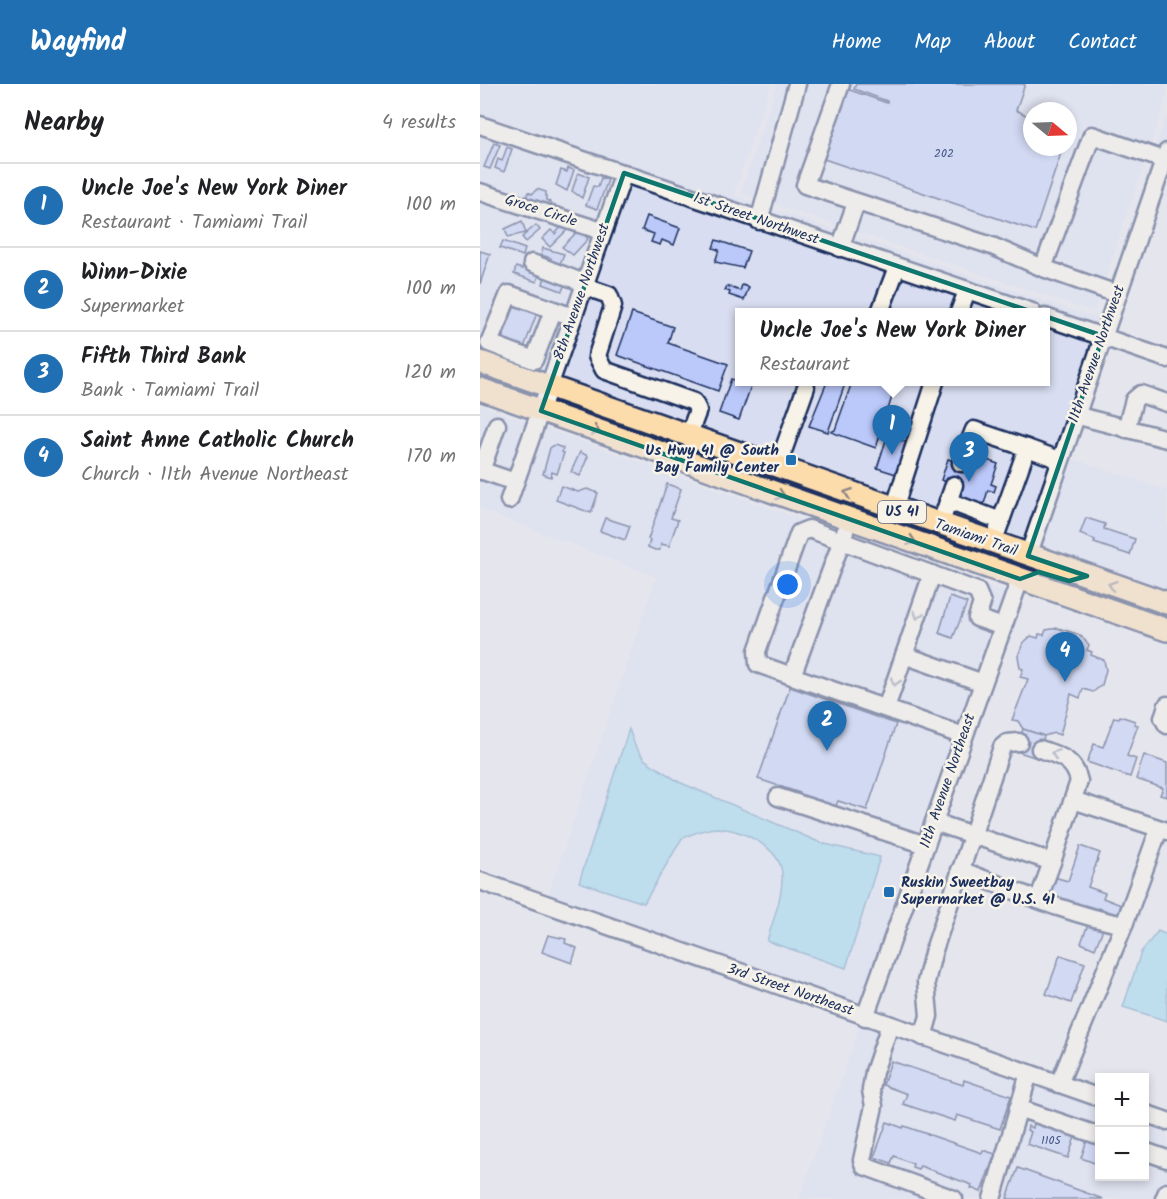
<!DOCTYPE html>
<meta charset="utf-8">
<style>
:root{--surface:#fff;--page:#f6f6f6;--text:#202124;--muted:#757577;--line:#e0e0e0;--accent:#1f6fb2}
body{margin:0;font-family:Kalam,sans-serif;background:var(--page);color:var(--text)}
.controls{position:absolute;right:18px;bottom:18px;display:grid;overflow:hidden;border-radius:0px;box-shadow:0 3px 9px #0003}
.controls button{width:54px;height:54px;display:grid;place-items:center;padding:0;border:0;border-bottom:2px solid var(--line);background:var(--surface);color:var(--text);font:30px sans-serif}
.compass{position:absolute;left:543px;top:18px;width:54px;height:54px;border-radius:50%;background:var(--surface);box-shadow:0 3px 9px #0003;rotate:109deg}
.you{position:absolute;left:308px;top:501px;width:21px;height:21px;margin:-15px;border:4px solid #fff;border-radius:50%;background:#1a73e8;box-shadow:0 0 0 9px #1a73e833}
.badge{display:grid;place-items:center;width:39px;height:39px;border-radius:50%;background:var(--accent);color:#fff;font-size:20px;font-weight:700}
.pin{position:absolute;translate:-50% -50px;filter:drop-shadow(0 2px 3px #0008)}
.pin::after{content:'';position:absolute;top:32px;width:21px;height:18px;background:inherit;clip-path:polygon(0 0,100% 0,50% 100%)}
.popup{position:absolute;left:255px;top:224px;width:315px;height:78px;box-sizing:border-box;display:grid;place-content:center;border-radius:0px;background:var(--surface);filter:drop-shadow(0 2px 4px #0005);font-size:20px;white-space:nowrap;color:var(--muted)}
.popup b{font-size:22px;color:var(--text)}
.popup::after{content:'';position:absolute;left:50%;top:100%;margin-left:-12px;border:12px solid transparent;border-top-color:var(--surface)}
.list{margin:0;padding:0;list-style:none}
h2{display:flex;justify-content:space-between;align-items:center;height:78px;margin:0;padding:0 24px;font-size:26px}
h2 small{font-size:20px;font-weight:400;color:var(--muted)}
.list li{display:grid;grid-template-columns:39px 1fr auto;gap:18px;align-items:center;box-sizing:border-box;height:84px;padding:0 24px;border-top:2px solid var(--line)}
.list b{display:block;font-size:22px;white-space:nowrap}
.list p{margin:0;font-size:20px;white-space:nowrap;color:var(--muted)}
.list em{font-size:20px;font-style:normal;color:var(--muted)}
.map{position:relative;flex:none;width:687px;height:1115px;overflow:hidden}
header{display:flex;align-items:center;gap:36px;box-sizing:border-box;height:84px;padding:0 30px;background:var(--accent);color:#fff}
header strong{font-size:28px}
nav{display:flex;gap:33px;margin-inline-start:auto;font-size:21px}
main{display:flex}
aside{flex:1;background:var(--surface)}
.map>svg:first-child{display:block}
.built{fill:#d8ddf1;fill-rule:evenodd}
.water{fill:#8ed4f0;stroke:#6092b6;stroke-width:1.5}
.building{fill:#bbc9fa;stroke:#1b2f5e;stroke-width:1.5}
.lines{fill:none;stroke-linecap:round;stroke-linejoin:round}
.minor-casing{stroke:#1b2f5e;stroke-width:21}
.major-casing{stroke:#1b2f5e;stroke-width:26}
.minor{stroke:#f7f3e8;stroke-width:16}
.major{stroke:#fddcac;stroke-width:21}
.oneway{stroke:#8c8685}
.oneway2{stroke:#8991a3}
.marked{fill:none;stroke:#0f766e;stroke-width:4.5;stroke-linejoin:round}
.poi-dot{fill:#1f6fb2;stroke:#f7f3e8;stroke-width:2}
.labels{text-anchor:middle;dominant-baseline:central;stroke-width:5;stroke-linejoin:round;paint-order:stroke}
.number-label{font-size:12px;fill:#435685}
.shield{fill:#f7f3e8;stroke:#5d6a87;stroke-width:1.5}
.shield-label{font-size:14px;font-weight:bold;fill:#1b2f5e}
.street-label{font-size:15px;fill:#1b2f5e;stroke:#f7f3e8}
.poi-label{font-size:15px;font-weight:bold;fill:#1b2f5e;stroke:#f7f3e8;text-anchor:end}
</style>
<header>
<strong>Wayfind</strong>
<nav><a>Home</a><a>Map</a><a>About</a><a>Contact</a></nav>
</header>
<main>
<aside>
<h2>Nearby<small>4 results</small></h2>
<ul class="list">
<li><span class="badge">1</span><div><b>Uncle Joe's New York Diner</b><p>Restaurant · Tamiami Trail</p></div><em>100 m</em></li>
<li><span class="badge">2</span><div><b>Winn-Dixie</b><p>Supermarket</p></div><em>100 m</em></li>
<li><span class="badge">3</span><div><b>Fifth Third Bank</b><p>Bank · Tamiami Trail</p></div><em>120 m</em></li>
<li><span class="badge">4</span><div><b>Saint Anne Catholic Church</b><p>Church · 11th Avenue Northeast</p></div><em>170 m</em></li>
</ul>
</aside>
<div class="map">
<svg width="687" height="1115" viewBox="0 0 687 1115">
<rect width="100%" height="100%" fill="#e5e6ed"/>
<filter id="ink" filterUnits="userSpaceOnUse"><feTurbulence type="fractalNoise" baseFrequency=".0167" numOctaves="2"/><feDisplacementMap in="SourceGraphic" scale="12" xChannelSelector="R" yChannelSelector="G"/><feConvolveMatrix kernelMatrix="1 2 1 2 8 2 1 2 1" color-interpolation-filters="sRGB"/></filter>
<g filter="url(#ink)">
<!-- built -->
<g class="built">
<path d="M 0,0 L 291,0 L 255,107 L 256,112 L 613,233 L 620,230 L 687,30 L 687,48 L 618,244 L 0,35 Z"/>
<path d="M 297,0 L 687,0 L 687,12 L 614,228 L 260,109 ZM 552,27 L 588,27 L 588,63 L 552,63 Z"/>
<path d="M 0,47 L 135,93 L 118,139 L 0,102 Z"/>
<path d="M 148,97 L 534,228 L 259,228 L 259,298 L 565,298 L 565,239 L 614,255 L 545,458 L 78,297 Z"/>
<path d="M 0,114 L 114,151 L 100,190 L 47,172 L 44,182 L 96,202 L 66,292 L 0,268 Z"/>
<path d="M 0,321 L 528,509 L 381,925 L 67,814 L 176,493 L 0,425 ZM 149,646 L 155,662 L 165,676 L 199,698 L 341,759 L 400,773 L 287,857 L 297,823 L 302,787 L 295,770 L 281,759 L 258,750 L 238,744 L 202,754 L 164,819 L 145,662 Z"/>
<path d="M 588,373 L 687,406 L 687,507 L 558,462 Z"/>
<path d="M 341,923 L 619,1020 L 620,1092 L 664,1092 L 665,1036 L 687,1044 L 687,1115 L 319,1115 L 380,941 Z"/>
</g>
<!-- water -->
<g class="water">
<path d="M 149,645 L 155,662 L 165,676 L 199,698 L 341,759 L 400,773 L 366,884 L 287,857 C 293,836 303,812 302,789 C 300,763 261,745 237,744 C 225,744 213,750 202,754 L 164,819 L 99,798 Z"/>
<path d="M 678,847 L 687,851 L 687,937 L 643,923 L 661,868 Z"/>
</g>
<!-- building -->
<g class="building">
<path d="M 376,0 L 545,0 L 536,26 L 552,34 L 552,63 L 583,63 L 555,147 L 344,75 L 367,5 L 407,19 L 407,17 L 374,5 Z"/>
<path d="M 14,59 L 20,61 L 10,85 L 4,83 Z"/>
<path d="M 27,63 L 32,65 L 24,88 L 15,84 L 18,75 L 22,77 Z"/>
<path d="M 88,84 L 94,86 L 87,107 L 76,101 L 81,86 L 87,88 Z"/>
<path d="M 98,89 L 109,93 L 102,114 L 92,107 Z"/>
<path d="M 121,94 L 128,96 L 117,125 L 106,121 L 113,102 L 118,103 Z"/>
<path d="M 57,105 L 66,108 L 66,116 L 70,118 L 67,125 L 45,118 L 48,108 L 52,110 Z"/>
<path d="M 167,132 L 200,144 L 194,161 L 182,156 L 180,161 L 171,158 L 174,150 L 162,146 Z"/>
<path d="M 42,137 L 46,149 L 28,153 L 25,145 Z"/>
<path d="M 56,141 L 60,146 L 46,158 L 42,153 Z"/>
<path d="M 82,142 L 87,146 L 70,163 L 62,155 L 71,146 L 75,150 Z"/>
<path d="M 100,145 L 108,155 L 93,171 L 82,163 Z"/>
<path d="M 236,156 L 269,167 L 263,184 L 235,178 L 239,166 L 233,164 Z"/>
<path d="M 23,157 L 45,165 L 43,172 L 20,164 Z"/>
<path d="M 63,164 L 84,170 L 79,182 L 70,180 L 71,174 L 61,171 Z"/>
<path d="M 0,167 L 10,170 L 0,200 Z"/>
<path d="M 44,180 L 54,184 L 52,189 L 59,191 L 57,198 L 34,190 L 36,183 L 42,185 Z"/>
<path d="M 66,188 L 85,200 L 82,207 L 63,200 Z"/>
<path d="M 262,201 L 269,203 L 264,216 L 249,211 L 250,208 L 245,206 L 247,202 L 260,207 Z"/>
<path d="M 35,221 L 57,229 L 43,266 L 21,258 Z"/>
<path d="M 152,229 L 193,243 L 188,259 L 248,280 L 238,307 L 137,271 Z"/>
<path d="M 251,295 L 271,302 L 259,336 L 239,329 Z"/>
<path d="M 347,298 L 365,300 L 348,348 L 329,342 Z"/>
<path d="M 372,298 L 416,300 L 396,364 L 351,348 L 355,346 Z"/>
<path d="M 409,347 L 423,350 L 420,356 L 427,358 L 416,390 L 397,384 Z"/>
<path d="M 74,361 L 83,364 L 82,368 L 84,369 L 77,390 L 72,388 L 71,393 L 63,390 L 70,364 Z"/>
<path d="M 100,368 L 108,372 L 100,392 L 91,388 Z"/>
<path d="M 499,373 L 518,380 L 511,400 L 516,402 L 514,408 L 508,406 L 504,420 L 479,414 L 483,404 L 461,396 L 468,375 L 496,384 Z"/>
<path d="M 187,400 L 201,405 L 191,434 L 198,436 L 189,462 L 181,460 L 180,466 L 175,466 L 168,463 L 170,456 L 168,455 Z"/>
<path d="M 81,402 L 98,408 L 107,405 L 118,409 L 111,429 L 76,416 Z"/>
<path d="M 125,434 L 150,442 L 145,456 L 120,447 Z"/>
<path d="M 606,434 L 625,440 L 624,445 L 655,455 L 650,471 L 614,459 L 615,456 L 600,450 Z"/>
<path d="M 470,513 L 487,519 L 473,554 L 459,549 Z"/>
<path d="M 578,544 L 600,551 L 609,561 L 607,566 L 612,568 L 611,571 L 624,576 L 626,586 L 622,601 L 613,608 L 603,605 L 600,614 L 591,610 L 580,651 L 574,649 L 564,652 L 543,645 L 538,637 L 532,636 L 548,595 L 540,593 L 543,585 L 540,584 L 538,572 L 543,559 L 551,552 L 558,554 L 559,550 L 564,551 L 566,546 Z"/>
<path d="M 310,603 L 416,640 L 387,726 L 358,717 L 355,724 L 340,716 L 338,722 L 318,715 L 320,709 L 278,695 Z"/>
<path d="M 640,632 L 655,637 L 654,640 L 658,641 L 647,672 L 656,675 L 650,693 L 607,678 L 614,660 L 623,663 L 634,633 L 639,634 Z"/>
<path d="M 543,645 L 564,652 L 557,674 L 536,667 Z"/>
<path d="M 664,671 L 687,679 L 687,713 L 680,711 L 683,704 L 656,695 Z"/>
<path d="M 600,762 L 620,769 L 608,803 L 625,809 L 623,814 L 641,821 L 638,831 L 619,824 L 617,831 L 567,812 L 574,793 L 588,797 Z"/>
<path d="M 608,840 L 623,845 L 615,865 L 601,859 Z"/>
<path d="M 68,851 L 86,855 L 85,859 L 97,864 L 92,879 L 62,868 Z"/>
<path d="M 580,871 L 605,879 L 591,919 L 566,910 Z"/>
<path d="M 411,977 L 483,1001 L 484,996 L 531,1012 L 520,1045 L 477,1031 L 475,1037 L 423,1020 L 427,1010 L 403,1001 Z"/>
<path d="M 407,1038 L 423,1044 L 424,1042 L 502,1069 L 503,1066 L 515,1070 L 501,1108 L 491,1104 L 492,1101 L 440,1082 L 438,1085 L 432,1083 L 433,1080 L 414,1072 L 411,1079 L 394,1073 Z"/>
<path d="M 554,1038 L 574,1045 L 576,1040 L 581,1042 L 580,1047 L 595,1053 L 588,1074 L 547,1060 L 551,1048 L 547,1046 L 548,1042 L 553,1044 Z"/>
<path d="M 613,1055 L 620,1057 L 620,1081 L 601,1074 L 607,1056 L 612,1058 Z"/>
<path d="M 538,1084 L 623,1115 L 530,1115 L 527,1114 Z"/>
</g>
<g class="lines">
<!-- minor casing -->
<g class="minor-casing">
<g id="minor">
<path d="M 361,0 L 325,101 L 512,162 L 563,184"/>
<path d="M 0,41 L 552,228"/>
<path d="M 0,108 L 122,147"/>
<path d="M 279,137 L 317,0"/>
<path d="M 360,164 L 376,119"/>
<path d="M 52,179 L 104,199"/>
<path d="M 103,202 L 129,211 L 133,222 L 117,272 L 124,286 L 214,318 L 218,326 L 208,353"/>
<path d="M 637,210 L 563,184 L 612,51 L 684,76"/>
<path d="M 73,227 L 54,276 L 9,259 L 29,210 L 93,233"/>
<path d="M 400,228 L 417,183"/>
<path d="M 479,228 L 487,207"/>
<path d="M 565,233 L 687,275"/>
<path d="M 595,331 L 687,355"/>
<path d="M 646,345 L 654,316 L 661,310 L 687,319"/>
<path d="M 547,364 L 580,376"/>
<path d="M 481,379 L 494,346 L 547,364 L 513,459"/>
<path d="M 297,384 L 326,303"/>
<path d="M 0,386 L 35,398"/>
<path d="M 1,387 L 17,341"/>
<path d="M 29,416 L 144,89"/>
<path d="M 468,417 L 521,437"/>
<path d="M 414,425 L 455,298"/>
<path d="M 460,441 L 474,401"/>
<path d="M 365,448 L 312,592 L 484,652"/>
<path d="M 548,472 L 687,68"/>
<path d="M 424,571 L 503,599"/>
<path d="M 312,592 L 278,580 L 277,567 L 319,449 L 329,445 L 497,507 L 502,519 L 497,534 L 523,543"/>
<path d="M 687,621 L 683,634 L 687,641"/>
<path d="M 406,624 L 452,490"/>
<path d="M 298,713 L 446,761"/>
<path d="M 593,716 L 687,747"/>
<path d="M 454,738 L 572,778 L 599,697 C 594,675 580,672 560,665"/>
<path d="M 480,786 C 534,806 587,830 644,841"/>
<path d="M 0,797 L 620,1014"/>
<path d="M 559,814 L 572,778"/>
<path d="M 385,933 L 540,495"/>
<path d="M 410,941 L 394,988 L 391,1006 L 394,1022 L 382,1076 L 384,1082 L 474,1115"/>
<path d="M 443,953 L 449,932 L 446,898 L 453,869 L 522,663 L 527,659 L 539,658"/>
<path d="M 579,1000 L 644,841 L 679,745"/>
<path d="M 538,1024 L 620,1052"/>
<path d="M 664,1029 L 687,1037"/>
<path d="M 664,1067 L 687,1075"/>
<path d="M 512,1115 L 549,989"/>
<path d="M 684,1115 L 687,1108"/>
</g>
</g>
<!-- major casing -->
<g class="major-casing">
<g id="major">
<path d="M 0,278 L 687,519"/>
<path d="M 0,305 L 687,546"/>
</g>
</g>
<!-- minor -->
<use href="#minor" class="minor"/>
<!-- major -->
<use href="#major" class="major"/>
</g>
<!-- one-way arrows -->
<defs><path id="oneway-chevron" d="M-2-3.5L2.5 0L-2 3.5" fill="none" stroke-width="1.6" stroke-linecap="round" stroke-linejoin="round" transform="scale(1.5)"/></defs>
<g class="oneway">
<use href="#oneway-chevron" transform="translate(116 347) rotate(20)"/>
<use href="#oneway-chevron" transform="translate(368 409) rotate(-161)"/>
<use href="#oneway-chevron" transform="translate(301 411) rotate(19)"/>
<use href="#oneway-chevron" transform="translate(432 457) rotate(19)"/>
<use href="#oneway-chevron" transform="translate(632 501) rotate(-161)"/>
</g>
<g class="oneway2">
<use href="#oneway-chevron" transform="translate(438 531) rotate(109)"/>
<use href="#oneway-chevron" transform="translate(415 598) rotate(109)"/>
<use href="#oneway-chevron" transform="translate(575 670) rotate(-160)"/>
</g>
</g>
<!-- marked area -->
<path d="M0 0H687V1115H0ZM 144,89 L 623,252 L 548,472 L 607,492 L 589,497 L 559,488 L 540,495 L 61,327 Z" fill="#e5e6ed" fill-opacity=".55" fill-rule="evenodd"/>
<path class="marked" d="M 144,89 L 623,252 L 548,472 L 607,492 L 589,497 L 559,488 L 540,495 L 61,327 Z"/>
<!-- markers -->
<g class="poi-dot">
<rect x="305" y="370" width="12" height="12" rx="3"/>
<rect x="403" y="802" width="12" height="12" rx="3"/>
</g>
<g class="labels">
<!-- number labels -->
<g class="number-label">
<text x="464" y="69">202</text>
<text x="571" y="1056">1105</text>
</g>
<!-- shield labels -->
<rect class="shield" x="398" y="417" width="48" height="22" rx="4.5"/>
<g class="shield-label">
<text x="422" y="428">US 41</text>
</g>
<!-- street labels -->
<g class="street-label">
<text transform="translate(61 127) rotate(18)">Groce Circle</text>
<text transform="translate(276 135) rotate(19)">1st Street Northwest</text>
<text transform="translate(102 208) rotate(-71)">8th Avenue Northwest</text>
<text transform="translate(617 270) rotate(-71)">11th Avenue Northwest</text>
<text transform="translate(496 454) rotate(19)">Tamiami Trail</text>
<text transform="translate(468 697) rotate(-71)">11th Avenue Northeast</text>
<text transform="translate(310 906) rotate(19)">3rd Street Northeast</text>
</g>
<!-- poi labels -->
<g class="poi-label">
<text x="299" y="367">Us Hwy 41 @ South<tspan x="299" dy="17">Bay Family Center</tspan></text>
<text x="421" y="799" text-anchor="start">Ruskin Sweetbay<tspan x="421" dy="17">Supermarket @ U.S. 41</tspan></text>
</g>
</g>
</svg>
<div class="controls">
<button>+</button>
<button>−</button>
</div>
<svg class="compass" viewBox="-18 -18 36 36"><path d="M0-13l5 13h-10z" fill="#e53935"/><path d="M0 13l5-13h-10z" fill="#757577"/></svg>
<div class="you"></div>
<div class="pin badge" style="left:412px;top:371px">1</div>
<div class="popup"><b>Uncle Joe's New York Diner</b>Restaurant</div>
<div class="pin badge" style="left:347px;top:667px">2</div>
<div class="pin badge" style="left:489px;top:398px">3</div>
<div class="pin badge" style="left:585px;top:598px">4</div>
</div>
</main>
